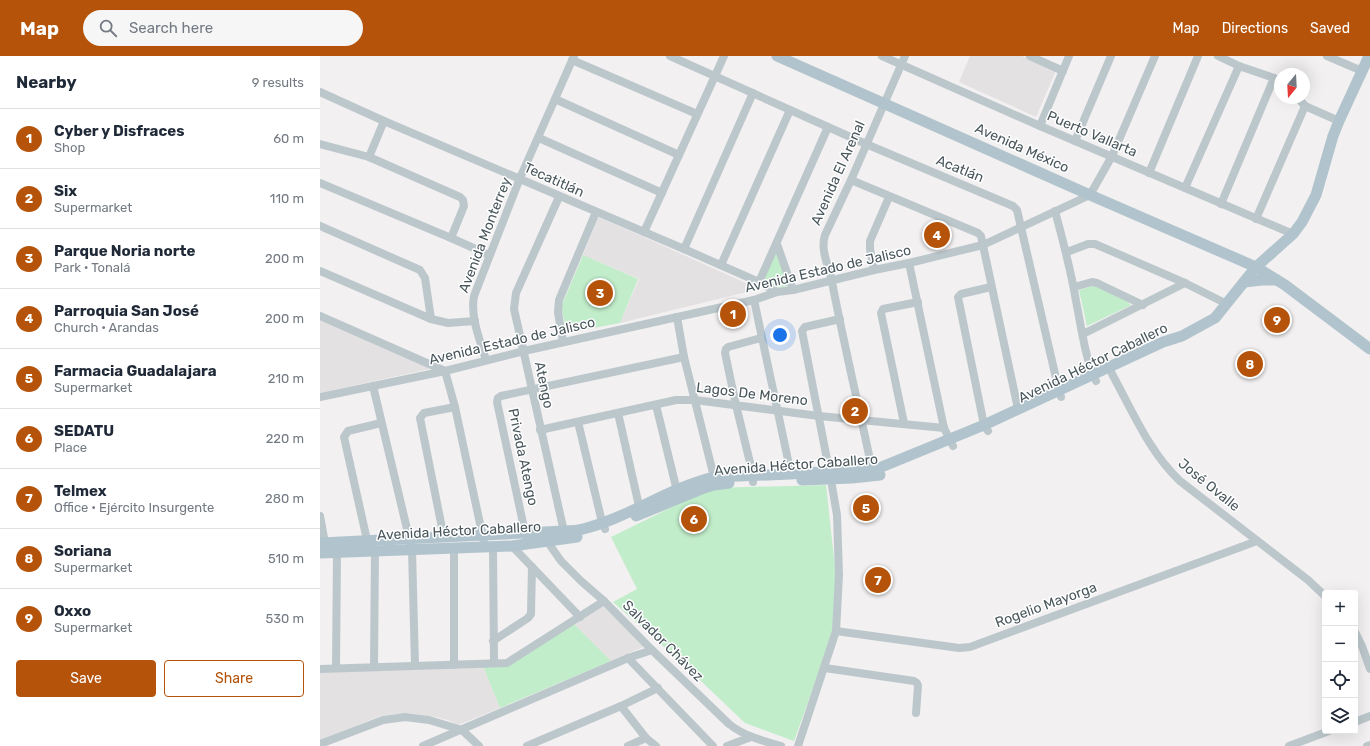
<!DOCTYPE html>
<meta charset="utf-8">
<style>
:root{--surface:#fff;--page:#f6f6f7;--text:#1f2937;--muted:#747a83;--line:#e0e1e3;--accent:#b45309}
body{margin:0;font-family:Rubik,sans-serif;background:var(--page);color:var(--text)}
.controls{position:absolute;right:12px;bottom:12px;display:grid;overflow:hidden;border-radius:4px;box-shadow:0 4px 16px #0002}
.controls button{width:36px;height:36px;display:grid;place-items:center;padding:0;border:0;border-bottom:1px solid var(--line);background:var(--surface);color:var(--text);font:20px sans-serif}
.compass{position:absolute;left:954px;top:12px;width:36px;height:36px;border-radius:50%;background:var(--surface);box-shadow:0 4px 16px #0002;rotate:198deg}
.you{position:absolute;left:460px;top:279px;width:14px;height:14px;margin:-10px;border:3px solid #fff;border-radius:50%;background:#1a73e8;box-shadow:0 0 0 6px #1a73e833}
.badge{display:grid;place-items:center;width:26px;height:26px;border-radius:50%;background:var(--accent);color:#fff;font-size:13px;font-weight:700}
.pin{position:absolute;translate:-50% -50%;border:2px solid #fff;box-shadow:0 1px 4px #0006}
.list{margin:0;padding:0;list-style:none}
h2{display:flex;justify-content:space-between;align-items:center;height:52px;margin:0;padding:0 16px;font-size:17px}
h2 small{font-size:13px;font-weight:400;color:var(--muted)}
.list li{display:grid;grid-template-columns:26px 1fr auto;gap:12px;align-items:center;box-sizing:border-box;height:60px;padding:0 16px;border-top:1px solid var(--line)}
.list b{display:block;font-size:15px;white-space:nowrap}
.list p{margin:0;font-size:13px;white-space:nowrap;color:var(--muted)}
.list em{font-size:13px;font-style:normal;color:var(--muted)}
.actions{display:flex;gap:8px;padding:12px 16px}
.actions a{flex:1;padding:9px 0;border:1px solid var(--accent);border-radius:4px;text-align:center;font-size:14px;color:var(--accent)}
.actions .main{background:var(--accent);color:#fff}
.icon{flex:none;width:22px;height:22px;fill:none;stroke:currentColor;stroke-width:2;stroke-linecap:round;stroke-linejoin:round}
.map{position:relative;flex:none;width:1050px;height:690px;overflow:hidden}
header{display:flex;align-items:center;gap:24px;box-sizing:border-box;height:56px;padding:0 20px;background:var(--accent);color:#fff}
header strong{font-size:19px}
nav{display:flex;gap:22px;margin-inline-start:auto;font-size:14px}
.search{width:280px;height:36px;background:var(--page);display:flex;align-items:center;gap:10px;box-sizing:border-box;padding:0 14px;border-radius:22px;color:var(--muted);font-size:15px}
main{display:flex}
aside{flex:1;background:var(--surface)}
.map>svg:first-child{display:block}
.education{fill:#e3e1e1}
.green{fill:#c1edca}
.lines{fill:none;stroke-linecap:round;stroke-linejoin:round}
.minor{stroke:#bcc7cc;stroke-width:8}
.major{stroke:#b1c4cd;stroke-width:11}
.labels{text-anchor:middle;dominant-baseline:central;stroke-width:3;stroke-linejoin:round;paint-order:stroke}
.street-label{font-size:14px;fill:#49575c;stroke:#fff}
</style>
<header>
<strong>Map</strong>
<div class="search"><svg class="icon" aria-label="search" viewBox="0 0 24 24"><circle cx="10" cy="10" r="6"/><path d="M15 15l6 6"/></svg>Search here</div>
<nav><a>Map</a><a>Directions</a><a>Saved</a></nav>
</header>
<main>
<aside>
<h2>Nearby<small>9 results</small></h2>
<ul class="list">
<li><span class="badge">1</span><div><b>Cyber y Disfraces</b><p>Shop</p></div><em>60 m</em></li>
<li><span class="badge">2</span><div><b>Six</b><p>Supermarket</p></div><em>110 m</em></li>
<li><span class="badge">3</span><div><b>Parque Noria norte</b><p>Park · Tonalá</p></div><em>200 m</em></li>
<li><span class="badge">4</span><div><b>Parroquia San José</b><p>Church · Arandas</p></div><em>200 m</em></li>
<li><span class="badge">5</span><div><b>Farmacia Guadalajara</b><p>Supermarket</p></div><em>210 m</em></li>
<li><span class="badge">6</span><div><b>SEDATU</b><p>Place</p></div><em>220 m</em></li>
<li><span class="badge">7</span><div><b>Telmex</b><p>Office · Ejército Insurgente</p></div><em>280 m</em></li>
<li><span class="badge">8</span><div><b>Soriana</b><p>Supermarket</p></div><em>510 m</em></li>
<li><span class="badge">9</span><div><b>Oxxo</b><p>Supermarket</p></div><em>530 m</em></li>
</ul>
<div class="actions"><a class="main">Save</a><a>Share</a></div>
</aside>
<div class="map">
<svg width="1050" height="690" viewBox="0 0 1050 690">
<rect width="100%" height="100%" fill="#f2f0f0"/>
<!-- education -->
<g class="education">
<path d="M 650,0 L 702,0 L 734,14 L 735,17 L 716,61 L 639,26 Z"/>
<path d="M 278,161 L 335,186 L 439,233 L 300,267 L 319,223 L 263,199 Z"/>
<path d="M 0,262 L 114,312 L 0,337 Z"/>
<path d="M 281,548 L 326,590 L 290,605 L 252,566 Z"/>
<path d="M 163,610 L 180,652 L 138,669 L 128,664 L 111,660 L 89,657 L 74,658 L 60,660 L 0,684 L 0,614 Z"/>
</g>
<!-- green -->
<g class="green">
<path d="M 456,195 L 468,230 L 456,232 L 443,225 Z"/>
<path d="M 263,199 L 318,223 L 300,267 L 247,277 L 241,251 Z"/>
<path d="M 773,230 L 776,230 L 805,244 L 811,249 L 767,270 L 759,234 Z"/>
<path d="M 506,429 L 516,520 L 515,571 L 474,685 L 425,667 L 361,606 L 293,546 L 317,533 L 291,481 L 391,432 Z"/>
<path d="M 252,566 L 291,605 L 180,652 L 163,610 L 187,609 Z"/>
</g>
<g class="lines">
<!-- minor -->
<g class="minor">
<path d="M 350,0 L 546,88 L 693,150 L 697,154 L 739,335 L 741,341"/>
<path d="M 562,0 L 720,70 L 973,178"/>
<path d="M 710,0 L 743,15"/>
<path d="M 898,0 L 919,10 L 954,22 L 960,26"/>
<path d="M 1007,0 L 1042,15"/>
<path d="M 252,4 L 377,58"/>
<path d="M 0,36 L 64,65 L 364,193 L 439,226 L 457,236"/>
<path d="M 978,42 L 985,50 L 1019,65"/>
<path d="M 235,43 L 359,99"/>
<path d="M 720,70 L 749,0"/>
<path d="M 219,82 L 342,137"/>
<path d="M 755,85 L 791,0"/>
<path d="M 0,88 L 49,101 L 140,141 L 143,144 L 144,150 L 131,182"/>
<path d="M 49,101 L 64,65"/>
<path d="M 829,117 L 878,0"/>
<path d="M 531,124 L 658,177 L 661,180 L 698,353"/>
<path d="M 0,127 L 131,182 L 169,199"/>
<path d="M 865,132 L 919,10"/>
<path d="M 239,141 L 196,237 L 194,253 L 245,480"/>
<path d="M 901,148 L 954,22"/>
<path d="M 735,155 C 743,185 751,214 756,245 C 761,269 765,303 776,325"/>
<path d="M 936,163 L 985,50"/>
<path d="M 0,170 L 100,214 L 105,222 L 111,263"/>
<path d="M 324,176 L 404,0"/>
<path d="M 457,188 L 473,234"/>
<path d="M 364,193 L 433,37"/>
<path d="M 747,196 L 768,188 L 775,188 L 865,227 L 907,248"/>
<path d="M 589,207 L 624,372 L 633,390"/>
<path d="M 401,209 L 470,54"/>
<path d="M 554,214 L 550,193 L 550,185 L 569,141"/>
<path d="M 0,215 L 111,263 L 128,267 L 155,265"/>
<path d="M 439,226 L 508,71"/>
<path d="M 754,231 L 772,226 L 777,227 L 823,249"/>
<path d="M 434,244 L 471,418"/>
<path d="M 0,260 L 125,315 L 135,351 L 165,491"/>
<path d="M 357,261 L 364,301 L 394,421"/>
<path d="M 763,278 L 865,227"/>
<path d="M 243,286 L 238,256 L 239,244 L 276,156"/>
<path d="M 166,304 C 160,284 150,261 154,240 L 200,122 L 254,0"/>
<path d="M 789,310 L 792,318 C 812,354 829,396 860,425 L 988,524 L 1005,540"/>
<path d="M 53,330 L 92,494 L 95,609"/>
<path d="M 0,341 L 125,315 L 204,295 L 434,244 L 457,236 L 473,234 L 554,214 L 589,207 L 663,189 L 770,139 L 792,100 L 835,0"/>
<path d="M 336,349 L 358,439"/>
<path d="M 298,357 L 319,450"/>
<path d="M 258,366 L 282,466 L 285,473"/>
<path d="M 584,367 L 561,257 L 563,253 L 598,246"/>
<path d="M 220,374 L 356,344 L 375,344 L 499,360 L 624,372"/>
<path d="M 668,375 L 664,369 L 638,241 L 641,238 L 671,231"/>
<path d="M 552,413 C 539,351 524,289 512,226 C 509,210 500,195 505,179 L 531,124 L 585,0"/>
<path d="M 433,426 L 433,419 L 416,349 L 405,297 L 406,293 L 408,291 L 441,282"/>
<path d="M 0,460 L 5,487"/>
<path d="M 206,481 L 177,346 L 178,342 L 181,340 L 364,301"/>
<path d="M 225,481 L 227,485 L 241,505 L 261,525 L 284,545 L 332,594 L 409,668 C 424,680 443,685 461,690"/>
<path d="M 124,482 L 100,362 L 104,357 L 135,351"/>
<path d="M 47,484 L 24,381 L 28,375 L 61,367"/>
<path d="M 192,490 L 260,561"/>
<path d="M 173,491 L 174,607"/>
<path d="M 516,575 L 639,592 L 650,591 L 937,485"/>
<path d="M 1035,576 L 1042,590 L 1050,613"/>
<path d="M 173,585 L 208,562 L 211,558 L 212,511"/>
<path d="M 308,602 L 393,690"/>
<path d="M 134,609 L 134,492"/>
<path d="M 54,611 L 55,494"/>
<path d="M 16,612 L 17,496"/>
<path d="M 505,612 L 594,625 L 597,627 L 598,630 L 596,657"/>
<path d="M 0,613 L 187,607 L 284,545"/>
<path d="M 301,650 L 326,682 L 336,690"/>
<path d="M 1035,666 L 1050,660"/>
<path d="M 0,688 L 63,664 L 85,661 L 109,664 L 142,674 L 159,690"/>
<path d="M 103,690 L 308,602 L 332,594"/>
<path d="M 207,690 L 301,650 L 338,632"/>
<path d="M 308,690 L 326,682"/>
<path d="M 407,690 L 431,681"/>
<path d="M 478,690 L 516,575 L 519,519 L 517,459 L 511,424 L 482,275 L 485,271 L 520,263"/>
<path d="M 969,690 L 1009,675"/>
<path d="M 1047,690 L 1050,689"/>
</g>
<!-- major -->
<g class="major">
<path d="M 457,0 L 770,139 L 936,211 L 965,229 L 1050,293"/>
<path d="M 924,226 L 942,224 L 957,224"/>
<path d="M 482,424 L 532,422 L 560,419"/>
<path d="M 316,460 L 384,432 L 394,429 L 409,427"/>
<path d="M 0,487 L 244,475 C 250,475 257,475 263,473 C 308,462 348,432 394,421 L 471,418 L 559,412 L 664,369 L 843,286 L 862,280 L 895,262 L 936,211 L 973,178 L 982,166 L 996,139 L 1013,80 L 1019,65 L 1049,0"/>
<path d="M 0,497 L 192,490 L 257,481"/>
</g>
</g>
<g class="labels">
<!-- street labels -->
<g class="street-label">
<text transform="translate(772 78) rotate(23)">Puerto Vallarta</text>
<text transform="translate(702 92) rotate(24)">Avenida México</text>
<text transform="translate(640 113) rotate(22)">Acatlán</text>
<text transform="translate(518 117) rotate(-66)">Avenida El Arenal</text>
<text transform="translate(234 124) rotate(24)">Tecatitlán</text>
<text transform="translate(165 179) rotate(-69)">Avenida Monterrey</text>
<text transform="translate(508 213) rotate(-13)">Avenida Estado de Jalisco</text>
<text transform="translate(192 285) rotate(-13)">Avenida Estado de Jalisco</text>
<text transform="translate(773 307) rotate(-26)">Avenida Héctor Caballero</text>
<text transform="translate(224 329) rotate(78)">Atengo</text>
<text transform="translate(432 338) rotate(7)">Lagos De Moreno</text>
<text transform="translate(203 401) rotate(78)">Privada Atengo</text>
<text transform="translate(476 409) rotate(-4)">Avenida Héctor Caballero</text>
<text transform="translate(889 429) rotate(39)">José Ovalle</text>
<text transform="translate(139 475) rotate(-3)">Avenida Héctor Caballero</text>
<text transform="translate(726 549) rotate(-20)">Rogelio Mayorga</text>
<text transform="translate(343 585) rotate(45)">Salvador Chávez</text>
</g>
</g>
</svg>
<div class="controls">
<button>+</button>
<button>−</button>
<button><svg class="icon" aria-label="locate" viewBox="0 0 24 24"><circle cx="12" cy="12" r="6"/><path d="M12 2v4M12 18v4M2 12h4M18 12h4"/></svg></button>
<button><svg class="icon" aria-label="layers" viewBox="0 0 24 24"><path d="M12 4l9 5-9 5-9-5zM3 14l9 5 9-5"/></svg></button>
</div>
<svg class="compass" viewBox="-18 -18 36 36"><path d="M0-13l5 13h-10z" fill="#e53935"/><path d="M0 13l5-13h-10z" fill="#747a83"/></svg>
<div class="you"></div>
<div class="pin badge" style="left:413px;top:258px">1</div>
<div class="pin badge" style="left:535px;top:355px">2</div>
<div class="pin badge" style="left:280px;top:237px">3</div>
<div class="pin badge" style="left:617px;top:179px">4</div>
<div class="pin badge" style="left:546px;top:452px">5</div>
<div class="pin badge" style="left:374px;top:463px">6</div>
<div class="pin badge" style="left:558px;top:524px">7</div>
<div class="pin badge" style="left:930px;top:308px">8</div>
<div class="pin badge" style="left:957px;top:264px">9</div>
</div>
</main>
